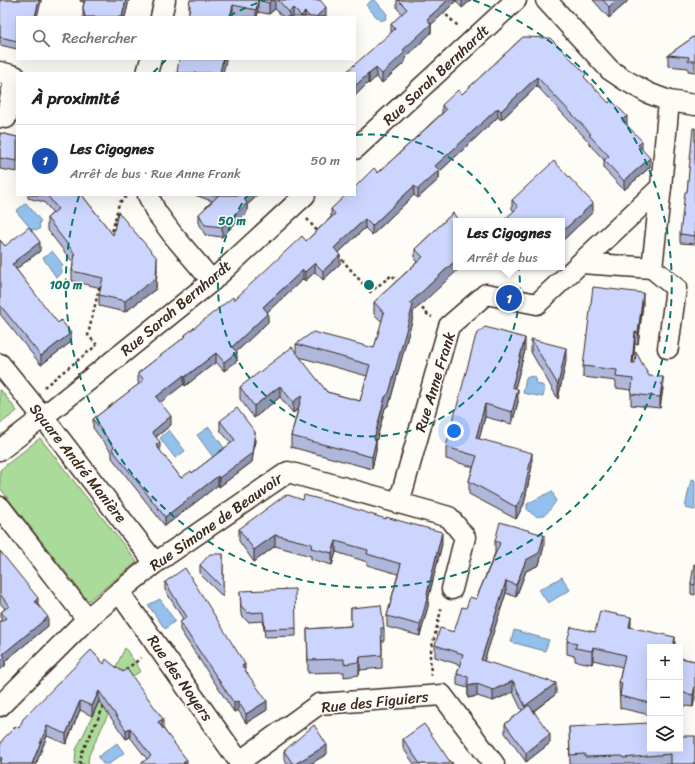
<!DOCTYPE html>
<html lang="fr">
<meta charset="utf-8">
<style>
:root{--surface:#fff;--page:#f2f2f2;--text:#222;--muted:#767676;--line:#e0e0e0;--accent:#3b2a1e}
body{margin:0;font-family:Sriracha,sans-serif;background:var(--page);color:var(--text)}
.controls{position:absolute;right:12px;bottom:12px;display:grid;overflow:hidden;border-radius:0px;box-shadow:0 4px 16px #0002}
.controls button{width:36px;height:36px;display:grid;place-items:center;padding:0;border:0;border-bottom:1px solid var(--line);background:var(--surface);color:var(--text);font:20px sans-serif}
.you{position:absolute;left:454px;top:431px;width:14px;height:14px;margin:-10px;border:3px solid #fff;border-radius:50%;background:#1a73e8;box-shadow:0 0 0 6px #1a73e833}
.badge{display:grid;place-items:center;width:26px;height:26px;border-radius:50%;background:var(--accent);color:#fff;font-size:13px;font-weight:700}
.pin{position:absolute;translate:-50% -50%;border:2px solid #fff;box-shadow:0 1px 4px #0006}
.popup{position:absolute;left:453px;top:218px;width:112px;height:52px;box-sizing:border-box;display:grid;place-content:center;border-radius:0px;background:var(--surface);filter:drop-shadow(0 1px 3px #0005);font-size:13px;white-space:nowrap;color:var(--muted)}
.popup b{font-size:15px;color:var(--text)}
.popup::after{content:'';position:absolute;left:50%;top:100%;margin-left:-8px;border:8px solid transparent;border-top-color:var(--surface)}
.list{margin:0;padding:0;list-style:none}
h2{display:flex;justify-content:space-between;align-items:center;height:52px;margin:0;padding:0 16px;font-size:17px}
h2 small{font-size:13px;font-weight:400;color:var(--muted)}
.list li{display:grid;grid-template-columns:26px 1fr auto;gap:12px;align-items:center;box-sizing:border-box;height:72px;padding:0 16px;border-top:1px solid var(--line)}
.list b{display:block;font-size:15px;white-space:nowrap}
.list p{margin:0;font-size:13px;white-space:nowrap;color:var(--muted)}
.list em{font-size:13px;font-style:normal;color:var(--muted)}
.icon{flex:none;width:22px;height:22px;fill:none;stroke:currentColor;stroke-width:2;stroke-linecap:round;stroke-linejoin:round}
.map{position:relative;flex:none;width:695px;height:764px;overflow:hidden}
.search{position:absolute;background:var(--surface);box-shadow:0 4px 16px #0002;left:16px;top:16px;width:340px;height:44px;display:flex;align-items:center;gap:10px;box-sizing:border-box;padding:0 14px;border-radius:0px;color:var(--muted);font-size:15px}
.panel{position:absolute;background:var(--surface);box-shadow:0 4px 16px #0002;left:16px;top:72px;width:340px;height:124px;border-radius:0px}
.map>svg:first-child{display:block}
.green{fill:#abdb9b;stroke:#73825c}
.water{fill:#93c0ec;stroke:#70849a}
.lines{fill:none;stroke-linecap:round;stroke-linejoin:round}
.street-casing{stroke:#3b2a1e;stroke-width:23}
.path{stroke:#3b2a1e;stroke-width:2.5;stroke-dasharray:3 3;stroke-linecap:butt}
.street{stroke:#fdfcf7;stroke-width:20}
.wall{fill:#afb7da;stroke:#3b2a1e;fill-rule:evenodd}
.shaded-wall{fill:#8e95b1;stroke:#3b2a1e}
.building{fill:#cbd5fd;stroke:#3b2a1e}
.ring{fill:none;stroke:#0f766e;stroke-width:2;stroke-dasharray:7 5}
.labels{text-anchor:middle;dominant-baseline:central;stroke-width:3;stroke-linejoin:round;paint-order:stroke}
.street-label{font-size:15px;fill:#3b2a1e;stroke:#fdfcf7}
.centre{fill:#0f766e;stroke:#fdfcf7;stroke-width:2}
.ring-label{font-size:12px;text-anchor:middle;font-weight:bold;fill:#0f766e;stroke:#fdfcf7;stroke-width:3;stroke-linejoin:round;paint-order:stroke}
</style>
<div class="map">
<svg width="695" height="764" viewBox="0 0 695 764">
<rect width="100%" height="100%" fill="#fdfcf7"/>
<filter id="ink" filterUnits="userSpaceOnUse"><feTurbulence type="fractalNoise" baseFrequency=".025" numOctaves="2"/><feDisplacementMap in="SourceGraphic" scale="8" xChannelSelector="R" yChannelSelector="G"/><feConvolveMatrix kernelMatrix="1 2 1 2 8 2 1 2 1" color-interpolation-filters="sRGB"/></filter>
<g filter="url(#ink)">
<!-- green -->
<g class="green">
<path d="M 0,389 L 17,411 L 0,424 Z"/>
<path d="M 40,438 L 137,562 L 88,601 L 0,488 L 0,470 Z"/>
<path d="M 125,648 L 141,671 L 128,679 L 113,704 L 89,755 L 88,764 L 75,764 L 76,750 Z"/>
</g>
<!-- water -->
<g class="water">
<path d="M 372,0 L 375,0 L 387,14 L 386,19 L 380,21 L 366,5 Z"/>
<path d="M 26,203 L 41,221 L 39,223 L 40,228 L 38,230 L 36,230 L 34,229 L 32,230 L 16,211 Z"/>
<path d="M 52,251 L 63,265 L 61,267 L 61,274 L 56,277 L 43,258 Z"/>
<path d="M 532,376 L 535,378 L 536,384 L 542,385 L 545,388 L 543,397 L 523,393 L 526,378 Z"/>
<path d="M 209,427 L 225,449 L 213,457 L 197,435 Z"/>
<path d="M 169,430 L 185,451 L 175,458 L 160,438 Z"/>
<path d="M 691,479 L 695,480 L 695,510 L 685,508 Z"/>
<path d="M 552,491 L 556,501 C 551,508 544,521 534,515 C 532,514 529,511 527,509 L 527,504 Z"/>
<path d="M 562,577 L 570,590 L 548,603 L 539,590 Z"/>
<path d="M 160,599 L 175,621 L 165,629 L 148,605 Z"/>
<path d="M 514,630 L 549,640 L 545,651 L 511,642 Z"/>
<path d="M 117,743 L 124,753 L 109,764 L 103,764 L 98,757 Z"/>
</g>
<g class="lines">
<!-- street casing -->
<g class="street-casing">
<g id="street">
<path d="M 546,0 L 610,70 L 625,80 L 648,93 L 669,101 L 695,105"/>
<path d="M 161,17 L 165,0"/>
<path d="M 0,72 L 15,76 L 6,118 L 0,117"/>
<path d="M 147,73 L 151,59"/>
<path d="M 355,149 L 516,0"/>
<path d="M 661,187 L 652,268 L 676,288 L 668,348"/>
<path d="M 148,195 L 156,212 L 173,235 L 212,281"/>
<path d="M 581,263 L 652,268"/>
<path d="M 0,364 L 43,417 L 155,563"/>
<path d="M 0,450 L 43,417 L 212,281 L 305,195"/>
<path d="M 399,503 L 449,326 L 486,294 L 537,304 L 661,187 L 669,101"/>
<path d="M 0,507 L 87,619"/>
<path d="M 119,592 L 241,764"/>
<path d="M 0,706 L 87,619 L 119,592 L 155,563 L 288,472 L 449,517 L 465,537 L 452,589"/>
<path d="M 239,762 L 319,704 L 442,695 L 494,764"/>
</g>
</g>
<!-- path -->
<g class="path">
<path d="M 442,11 L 459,27"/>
<path d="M 307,219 L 318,232"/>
<path d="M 111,237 L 119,203 L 128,195"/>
<path d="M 338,255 L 370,292 L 392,275 L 399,283"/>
<path d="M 418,304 L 429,316 L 432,317"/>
<path d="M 97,345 L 88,335 L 100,284"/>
<path d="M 44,387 L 97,345"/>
<path d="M 121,673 L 141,658"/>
<path d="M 431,676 L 430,655 L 442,606"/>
<path d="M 80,764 L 82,752 L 105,704"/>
</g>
<!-- street -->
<use href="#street" class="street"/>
</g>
<!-- wall -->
<g class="wall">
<path d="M 0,0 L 41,0 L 41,2 L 17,17 L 17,49 L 0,45 Z"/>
<path d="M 80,0 L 129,0 L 125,17 L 83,17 L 83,7 L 84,2 L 80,1 Z"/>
<path d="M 190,0 L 320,0 L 326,17 L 283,17 L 275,9 L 269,14 L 258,12 L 257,17 L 235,17 L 189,12 L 189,6 Z"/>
<path d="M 397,0 L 471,0 L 462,8 L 456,1 L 431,25 L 431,33 L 405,58 L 405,62 L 382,83 L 376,77 L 369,84 L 368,83 L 355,96 L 391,33 L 391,24 L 402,14 L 397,8 Z"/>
<path d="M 593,0 L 627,0 L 627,2 L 609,18 Z"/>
<path d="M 695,36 L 695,72 L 688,71 L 688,68 L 668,66 L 668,55 Z"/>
<path d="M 523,37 L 586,79 L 627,125 L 642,150 L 650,167 L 624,190 L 604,169 L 604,160 L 589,144 L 589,142 L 537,86 L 501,120 L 498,117 L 439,172 L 439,179 L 418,198 L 414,195 L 372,235 L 365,228 L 338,253 L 340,264 L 323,280 L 315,272 L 305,281 L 303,279 L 267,312 L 268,322 L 236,352 L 237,361 L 224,371 L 216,362 L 185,386 L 184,384 L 160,402 L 171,425 L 156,437 L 160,451 L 181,478 L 192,473 L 231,443 L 220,430 L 220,421 L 255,441 L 252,462 L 219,487 L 218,485 L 165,526 L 112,458 L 112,453 L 93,428 L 93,419 L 139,384 L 138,382 L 138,373 L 185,337 L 185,335 L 234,300 L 306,241 L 331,217 L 331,209 L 378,173 L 442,113 L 442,105 L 462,94 Z"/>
<path d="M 695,128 L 695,244 L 680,243 L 680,234 L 687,192 Z"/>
<path d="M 0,133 L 17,137 L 17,172 L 0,169 Z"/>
<path d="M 28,195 L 82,195 L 113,235 L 157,269 L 156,289 L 125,312 L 99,306 L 99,295 L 101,288 L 72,281 L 72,271 L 73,263 L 47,229 L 47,218 L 53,213 L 44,202 L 28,198 Z"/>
<path d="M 195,195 L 258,195 L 247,205 L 247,212 L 222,237 L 205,235 L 199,223 L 199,214 L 212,201 Z"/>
<path d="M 512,200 L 593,212 L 562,241 L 562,221 L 514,211 L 512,209 Z"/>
<path d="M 453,213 L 413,312 L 413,317 L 389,405 L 385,408 L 376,442 L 376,451 L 372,469 L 291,447 L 291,436 L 298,409 L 293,413 L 280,397 L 254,418 L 240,399 L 240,387 L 296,352 L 296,344 L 374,348 L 382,322 L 374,314 L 374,302 L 417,262 L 415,260 L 415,249 ZM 299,357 L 367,376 L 360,401 L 327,392 Z"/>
<path d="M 0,240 L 5,246 L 40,251 L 16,269 L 71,342 L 41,365 L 0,314 Z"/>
<path d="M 643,304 L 638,344 L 635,343 L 633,363 L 649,376 L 663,388 L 660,408 L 631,405 L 631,390 L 616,388 L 616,381 L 583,377 L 583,366 Z"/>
<path d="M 531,339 L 566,361 L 558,399 L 531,352 Z"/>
<path d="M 525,350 L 515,388 L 518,402 L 512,424 L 485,417 L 479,439 L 532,466 L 524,504 L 516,519 L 469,494 L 469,481 L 473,467 L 446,459 L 446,447 Z"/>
<path d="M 303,500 L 442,544 L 428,600 L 428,606 L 420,636 L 387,627 L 387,616 L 398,574 L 367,565 L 367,562 L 336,552 L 332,565 L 311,559 L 311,556 L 275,546 L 254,562 L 239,541 L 239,529 Z"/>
<path d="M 495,541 L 544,546 L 539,565 L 526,571 L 516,597 L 506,593 L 484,661 L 556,694 L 534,711 L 550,743 L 526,762 L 505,733 L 505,724 L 522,711 L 513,692 L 493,701 L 477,696 L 468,698 L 468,688 L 457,685 L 457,674 L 460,665 L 435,657 L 435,645 L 454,632 L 466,608 L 476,599 L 495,553 Z"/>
<path d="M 0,551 L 38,605 L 48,626 L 5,661 L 5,666 L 1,621 L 1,612 L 5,609 L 0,603 Z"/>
<path d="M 223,554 L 223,597 L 200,574 L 200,565 Z"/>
<path d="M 695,564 L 695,595 L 691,594 L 691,584 Z"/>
<path d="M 165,582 L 245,671 L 267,710 L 246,723 L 238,710 L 234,712 L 180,630 L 180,622 L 183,619 L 165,590 Z"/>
<path d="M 240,591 L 296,628 L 296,636 L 265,637 L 263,621 L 248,622 L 241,615 Z"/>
<path d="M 351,608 L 384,628 L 384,641 L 382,641 L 382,668 L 360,670 L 359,675 L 344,677 L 344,672 L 308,673 L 307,629 L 351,626 Z"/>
<path d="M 631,628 L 675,647 L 650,647 L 650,715 L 620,708 L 619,682 L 622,667 L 593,660 L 592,664 L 575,661 L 575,656 L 567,654 L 567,641 L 595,632 Z"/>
<path d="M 91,650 L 163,728 L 187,764 L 147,759 L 130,737 L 126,739 L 99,701 L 92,716 L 80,710 L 66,744 L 47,736 L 36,764 L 0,764 L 0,746 L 19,728 Z"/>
<path d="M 680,658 L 695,661 L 693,707 L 680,705 Z"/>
<path d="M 569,727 L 650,749 L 695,736 L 695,764 L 570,764 Z"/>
<path d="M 403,739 L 453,764 L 414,764 L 403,748 Z"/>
<path d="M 284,751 L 327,754 L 310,764 L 287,764 L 284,760 Z"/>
</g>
<!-- shaded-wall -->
<g class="shaded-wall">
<path d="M 39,0 L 41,0 L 41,2 L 37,17 L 35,17 Z"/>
<path d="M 126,0 L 129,0 L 125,17 L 122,17 Z"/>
<path d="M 258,0 L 258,12 L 257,17 L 256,17 L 256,10 Z"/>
<path d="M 272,0 L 275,0 L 275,9 L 269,14 L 269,3 Z"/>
<path d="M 448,0 L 456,0 L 456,1 L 431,25 L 431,33 L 405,58 L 405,62 L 382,83 L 382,74 L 403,50 L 427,19 Z"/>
<path d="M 462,0 L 471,0 L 462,8 Z"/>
<path d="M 616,0 L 627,0 L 627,2 L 609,18 L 609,7 Z"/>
<path d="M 233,5 L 233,17 L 230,17 Z"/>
<path d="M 326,7 L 326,17 L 316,17 Z"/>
<path d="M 293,8 L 293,17 L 289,17 L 289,12 Z"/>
<path d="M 305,12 L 305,17 L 301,17 L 301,16 Z"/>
<path d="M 223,59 L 226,59 L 226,61 L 223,73 L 220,73 Z"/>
<path d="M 376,68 L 376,77 L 369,84 L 369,74 Z"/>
<path d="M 368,74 L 368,83 L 355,96 L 355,86 Z"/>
<path d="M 537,77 L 537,86 L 501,120 L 501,111 Z"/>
<path d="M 498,108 L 498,117 L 439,172 L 439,179 L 418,198 L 418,189 L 435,166 Z"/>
<path d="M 627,116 L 627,125 L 622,120 Z"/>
<path d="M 642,141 L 642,150 L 638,145 Z"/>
<path d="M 650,158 L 650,167 L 624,190 L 624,181 Z"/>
<path d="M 414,186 L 414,195 L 372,235 L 372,226 Z"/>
<path d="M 248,195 L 258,195 L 247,205 L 247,212 L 222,237 L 222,227 L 244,199 Z"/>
<path d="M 593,203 L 593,212 L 562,241 L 562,232 Z"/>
<path d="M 365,219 L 365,228 L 334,257 L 334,248 Z"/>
<path d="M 40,242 L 40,251 L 16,269 L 12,264 L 15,261 Z"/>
<path d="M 340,255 L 340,264 L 323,280 L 323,271 Z"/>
<path d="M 157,258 L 157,269 L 156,289 L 125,312 L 125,301 Z"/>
<path d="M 456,260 L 456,267 L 461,267 L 413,312 L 413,317 L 389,405 L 385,408 L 376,442 L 376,451 L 372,469 L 372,457 L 374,439 L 410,303 Z"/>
<path d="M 315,263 L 315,272 L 305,281 L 305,272 Z"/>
<path d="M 303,270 L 303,279 L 263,316 L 263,307 Z"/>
<path d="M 643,293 L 643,304 L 638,344 L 638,333 Z"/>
<path d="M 268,313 L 268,322 L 232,356 L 232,347 Z"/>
<path d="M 635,332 L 635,343 L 632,374 L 632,363 Z"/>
<path d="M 71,333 L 71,342 L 41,365 L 41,356 Z"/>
<path d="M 525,338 L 525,350 L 512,400 L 512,387 Z"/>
<path d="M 566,348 L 566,361 L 558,399 L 558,385 Z"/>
<path d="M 237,352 L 237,361 L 224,371 L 224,362 Z"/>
<path d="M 216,353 L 216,362 L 185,386 L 185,377 Z"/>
<path d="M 184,375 L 184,384 L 156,406 L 156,397 Z"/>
<path d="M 663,377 L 663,388 L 660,408 L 660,397 Z"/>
<path d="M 280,386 L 280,397 L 254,418 L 254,406 Z"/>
<path d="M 518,389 L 518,402 L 512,424 L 512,412 Z"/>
<path d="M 302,395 L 302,406 L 293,413 L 293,402 Z"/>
<path d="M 485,404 L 485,417 L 476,451 L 476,438 Z"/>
<path d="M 171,416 L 171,425 L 152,440 L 152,432 Z"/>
<path d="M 255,432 L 255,441 L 252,462 L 219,487 L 219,478 Z"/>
<path d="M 160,442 L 160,451 L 156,445 Z"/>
<path d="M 532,453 L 532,466 L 524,504 L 516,519 L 516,507 Z"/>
<path d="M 218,476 L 218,485 L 165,526 L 165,517 Z"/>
<path d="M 442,532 L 442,544 L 428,600 L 428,606 L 420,636 L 420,625 L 427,594 Z"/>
<path d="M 275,535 L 275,546 L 254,562 L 254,550 Z"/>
<path d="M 544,535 L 544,546 L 539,565 L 526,571 L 516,597 L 516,585 L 526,560 Z"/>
<path d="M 336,541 L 336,552 L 332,565 L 332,553 Z"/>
<path d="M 506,581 L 506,593 L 481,671 L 481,660 Z"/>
<path d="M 38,598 L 38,608 L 35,601 Z"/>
<path d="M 48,617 L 48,626 L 5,661 L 5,666 L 0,670 L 0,661 L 3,654 Z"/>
<path d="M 631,617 L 631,629 L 629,627 Z"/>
<path d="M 675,637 L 675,647 L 673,647 Z"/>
<path d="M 593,647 L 593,660 L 592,664 L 592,651 Z"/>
<path d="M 360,657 L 360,670 L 359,675 L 359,662 Z"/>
<path d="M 245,664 L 245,672 L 242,666 Z"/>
<path d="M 513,681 L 513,692 L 493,701 L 493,690 Z"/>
<path d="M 556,683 L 556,694 L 525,717 L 525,706 Z"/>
<path d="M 477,684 L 477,696 L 468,698 L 468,686 Z"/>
<path d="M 695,686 L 695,698 L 693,707 L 693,695 Z"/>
<path d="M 99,691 L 99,701 L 92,716 L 92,706 Z"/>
<path d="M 80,701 L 80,710 L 66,744 L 66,734 Z"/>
<path d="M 238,701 L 238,710 L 234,712 L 234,703 Z"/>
<path d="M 267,701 L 267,710 L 246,723 L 246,714 Z"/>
<path d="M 163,719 L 163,728 L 158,722 Z"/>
<path d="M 47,726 L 47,736 L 36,764 L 32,764 Z"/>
<path d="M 130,728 L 130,737 L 126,739 L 126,730 Z"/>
<path d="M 550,734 L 550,743 L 526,762 L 526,753 Z"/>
<path d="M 327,745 L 327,754 L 310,764 L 295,764 Z"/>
<path d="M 187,760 L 187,764 L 183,764 L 183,763 Z"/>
</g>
<!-- building -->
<g class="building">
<path d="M 0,0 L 39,0 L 35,17 L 17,17 L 17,41 L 0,37 Z"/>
<path d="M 85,0 L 126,0 L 122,17 L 85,17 L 83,7 Z"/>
<path d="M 190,0 L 258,0 L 256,10 L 233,5 L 230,17 L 188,17 L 190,6 L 189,6 Z"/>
<path d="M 258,0 L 272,0 L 269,3 Z"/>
<path d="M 278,0 L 320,0 L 326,7 L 316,17 L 310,17 L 305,12 L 301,16 L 293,8 L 289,12 Z"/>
<path d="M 398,0 L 448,0 L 427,19 L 431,24 L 403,50 L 405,52 L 382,74 L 376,68 L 369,74 L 368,74 L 355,86 L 355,73 L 345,73 L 395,29 L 391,24 L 407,9 Z"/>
<path d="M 603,0 L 616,0 L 609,7 Z"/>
<path d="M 695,36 L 695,61 L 688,61 L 689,57 L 668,55 Z"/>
<path d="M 523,37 L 550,38 L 586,74 L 584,77 L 609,103 L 611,100 L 627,116 L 622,120 L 642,141 L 638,145 L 650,158 L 624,181 L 604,160 L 609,156 L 589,135 L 591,134 L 537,77 L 501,111 L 498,108 L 456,147 L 435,166 L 439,170 L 418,189 L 414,186 L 372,226 L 365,219 L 334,248 L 340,255 L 323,271 L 315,263 L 305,272 L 303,270 L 263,307 L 268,313 L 232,347 L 237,352 L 224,362 L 216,353 L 185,377 L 184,375 L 156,397 L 171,416 L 152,432 L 160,442 L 156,445 L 181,478 L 191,471 L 192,473 L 235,440 L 220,421 L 237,408 L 255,432 L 252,453 L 219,478 L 218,476 L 165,517 L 112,449 L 114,447 L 93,419 L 144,380 L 138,373 L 186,336 L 185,335 L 233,297 L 234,300 L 302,236 L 306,241 L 335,214 L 331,209 L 346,195 L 355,195 L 355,187 L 374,168 L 378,173 L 446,110 L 442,105 L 458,90 L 462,94 Z"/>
<path d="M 179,59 L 223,59 L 220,73 L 177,73 Z"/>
<path d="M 693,128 L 695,128 L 695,236 L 680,234 L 685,192 L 687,192 Z"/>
<path d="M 0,133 L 17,137 L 17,161 L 0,158 Z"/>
<path d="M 554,161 L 593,203 L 562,232 L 562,221 L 503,221 L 518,207 L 512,200 Z"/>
<path d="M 47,195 L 82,195 L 113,235 L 118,212 L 157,258 L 156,278 L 125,301 L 99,295 L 103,278 L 72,271 L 75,254 L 47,218 L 58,209 Z"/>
<path d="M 219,195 L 248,195 L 244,199 L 247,203 L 222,227 L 205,225 L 199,214 Z"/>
<path d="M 453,213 L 459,221 L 456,221 L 456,260 L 410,303 L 413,305 L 389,393 L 385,397 L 374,439 L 376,440 L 372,457 L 291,436 L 302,395 L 293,402 L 280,386 L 254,406 L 240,387 L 292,347 L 327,392 L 360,401 L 370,365 L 296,344 L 313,332 L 374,348 L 384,313 L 374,302 L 423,257 L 415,249 Z"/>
<path d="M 29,227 L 40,242 L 15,261 L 16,262 L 12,264 L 58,323 L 61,320 L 71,333 L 41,356 L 0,305 L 0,240 L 5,246 Z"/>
<path d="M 593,287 L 643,293 L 638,333 L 635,332 L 632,363 L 635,363 L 636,352 L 649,376 L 663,377 L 660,397 L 631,394 L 633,379 L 616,377 L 617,370 L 583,366 Z"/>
<path d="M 485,327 L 525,338 L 512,387 L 518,389 L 512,412 L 485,404 L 476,438 L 532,453 L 524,492 L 516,507 L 469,481 L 477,456 L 446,447 L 476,335 Z"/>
<path d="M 531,339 L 566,348 L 558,385 Z"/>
<path d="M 288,495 L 303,500 L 304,495 L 342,505 L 386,519 L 386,517 L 411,524 L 442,532 L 427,594 L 428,595 L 420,625 L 387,616 L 401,564 L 367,554 L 368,550 L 336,541 L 332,553 L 311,548 L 312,544 L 275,535 L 254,550 L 239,529 L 284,496 Z"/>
<path d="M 500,522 L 544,535 L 539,553 L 526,560 L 516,585 L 506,581 L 481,660 L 556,683 L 525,706 L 513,681 L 493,690 L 477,684 L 468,686 L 468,677 L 457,674 L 463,654 L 435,645 L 440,628 L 454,632 L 462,607 L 466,608 L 470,597 L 476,599 L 500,543 L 495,541 Z"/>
<path d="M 0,551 L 38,598 L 35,601 L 48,617 L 3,654 L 5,657 L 0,661 L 0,622 L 6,618 L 1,612 L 9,606 L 0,594 Z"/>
<path d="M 210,554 L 223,554 L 223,588 L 200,565 Z"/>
<path d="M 694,564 L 695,564 L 695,585 L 691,584 Z"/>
<path d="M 185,568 L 245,664 L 242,666 L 267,701 L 246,714 L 238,701 L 234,703 L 180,622 L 187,617 L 165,582 Z"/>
<path d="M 295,589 L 296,628 L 265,629 L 263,612 L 248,613 L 241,606 L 240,591 Z"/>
<path d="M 381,605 L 384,628 L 381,628 L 382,655 L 360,657 L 359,662 L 344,664 L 344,659 L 308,660 L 307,629 L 351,626 L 351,608 Z"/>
<path d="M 600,611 L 631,617 L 629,627 L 675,637 L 673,647 L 650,647 L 650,703 L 620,696 L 622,683 L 619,682 L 625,655 L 593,647 L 592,651 L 575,648 L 577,644 L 567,641 L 571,627 L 595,632 Z"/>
<path d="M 91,650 L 104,664 L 106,659 L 112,664 L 123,672 L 127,669 L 163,719 L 158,722 L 187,760 L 183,763 L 184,764 L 140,764 L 151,756 L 130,728 L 126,730 L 99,691 L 92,706 L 80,701 L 66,734 L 47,726 L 32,764 L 0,764 L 2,758 L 0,757 L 0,746 L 3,739 L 16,726 L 19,728 L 23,719 Z"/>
<path d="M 680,658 L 695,661 L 695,686 L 693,695 L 680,692 Z"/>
<path d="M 529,705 L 550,734 L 526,753 L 505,724 Z"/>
<path d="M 650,723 L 650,749 L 680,749 L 680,736 L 695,736 L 695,763 L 693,763 L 693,764 L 671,764 L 671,754 L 623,758 L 622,756 L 585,757 L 585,754 L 570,755 L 569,727 Z"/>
<path d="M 424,724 L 451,763 L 452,762 L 453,764 L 420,764 L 403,739 Z"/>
<path d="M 314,725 L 327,745 L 295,764 L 293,764 L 284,751 Z"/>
</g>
</g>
<!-- distance rings -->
<g class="ring">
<path d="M356 135A151 151 0 1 1 248 195"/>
<path d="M153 73A303 303 0 0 1 166 60M229 16A303 303 0 0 1 265 0M473 0A303 303 0 1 1 79 196"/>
</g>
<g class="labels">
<!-- street labels -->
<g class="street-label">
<text transform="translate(436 75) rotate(-43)">Rue Sarah Bernhardt</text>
<text transform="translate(176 308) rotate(-40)">Rue Sarah Bernhardt</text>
<text transform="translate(435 382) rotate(-73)">Rue Anne Frank</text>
<text transform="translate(78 463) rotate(52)">Square André Manière</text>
<text transform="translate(216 522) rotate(-35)">Rue Simone de Beauvoir</text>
<text transform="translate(180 678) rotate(55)">Rue des Noyers</text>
<text transform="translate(375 702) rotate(-6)">Rue des Figuiers</text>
</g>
</g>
<circle cx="369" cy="285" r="6" class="centre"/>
<g class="ring-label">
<text x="232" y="225">50 m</text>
<text x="66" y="289">100 m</text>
</g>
</svg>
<div class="controls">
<button>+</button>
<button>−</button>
<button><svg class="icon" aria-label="layers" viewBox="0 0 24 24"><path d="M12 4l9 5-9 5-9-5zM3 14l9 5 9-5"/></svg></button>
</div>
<div class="you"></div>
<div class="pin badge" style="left:509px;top:298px;background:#1a4fb4">1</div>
<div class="popup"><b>Les Cigognes</b>Arrêt de bus</div>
<div class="search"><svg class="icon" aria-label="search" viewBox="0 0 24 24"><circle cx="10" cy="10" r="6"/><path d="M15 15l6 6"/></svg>Rechercher</div>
<section class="panel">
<h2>À proximité<small></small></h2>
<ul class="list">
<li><span class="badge" style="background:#1a4fb4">1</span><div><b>Les Cigognes</b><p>Arrêt de bus · Rue Anne Frank</p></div><em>50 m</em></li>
</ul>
</section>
</div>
